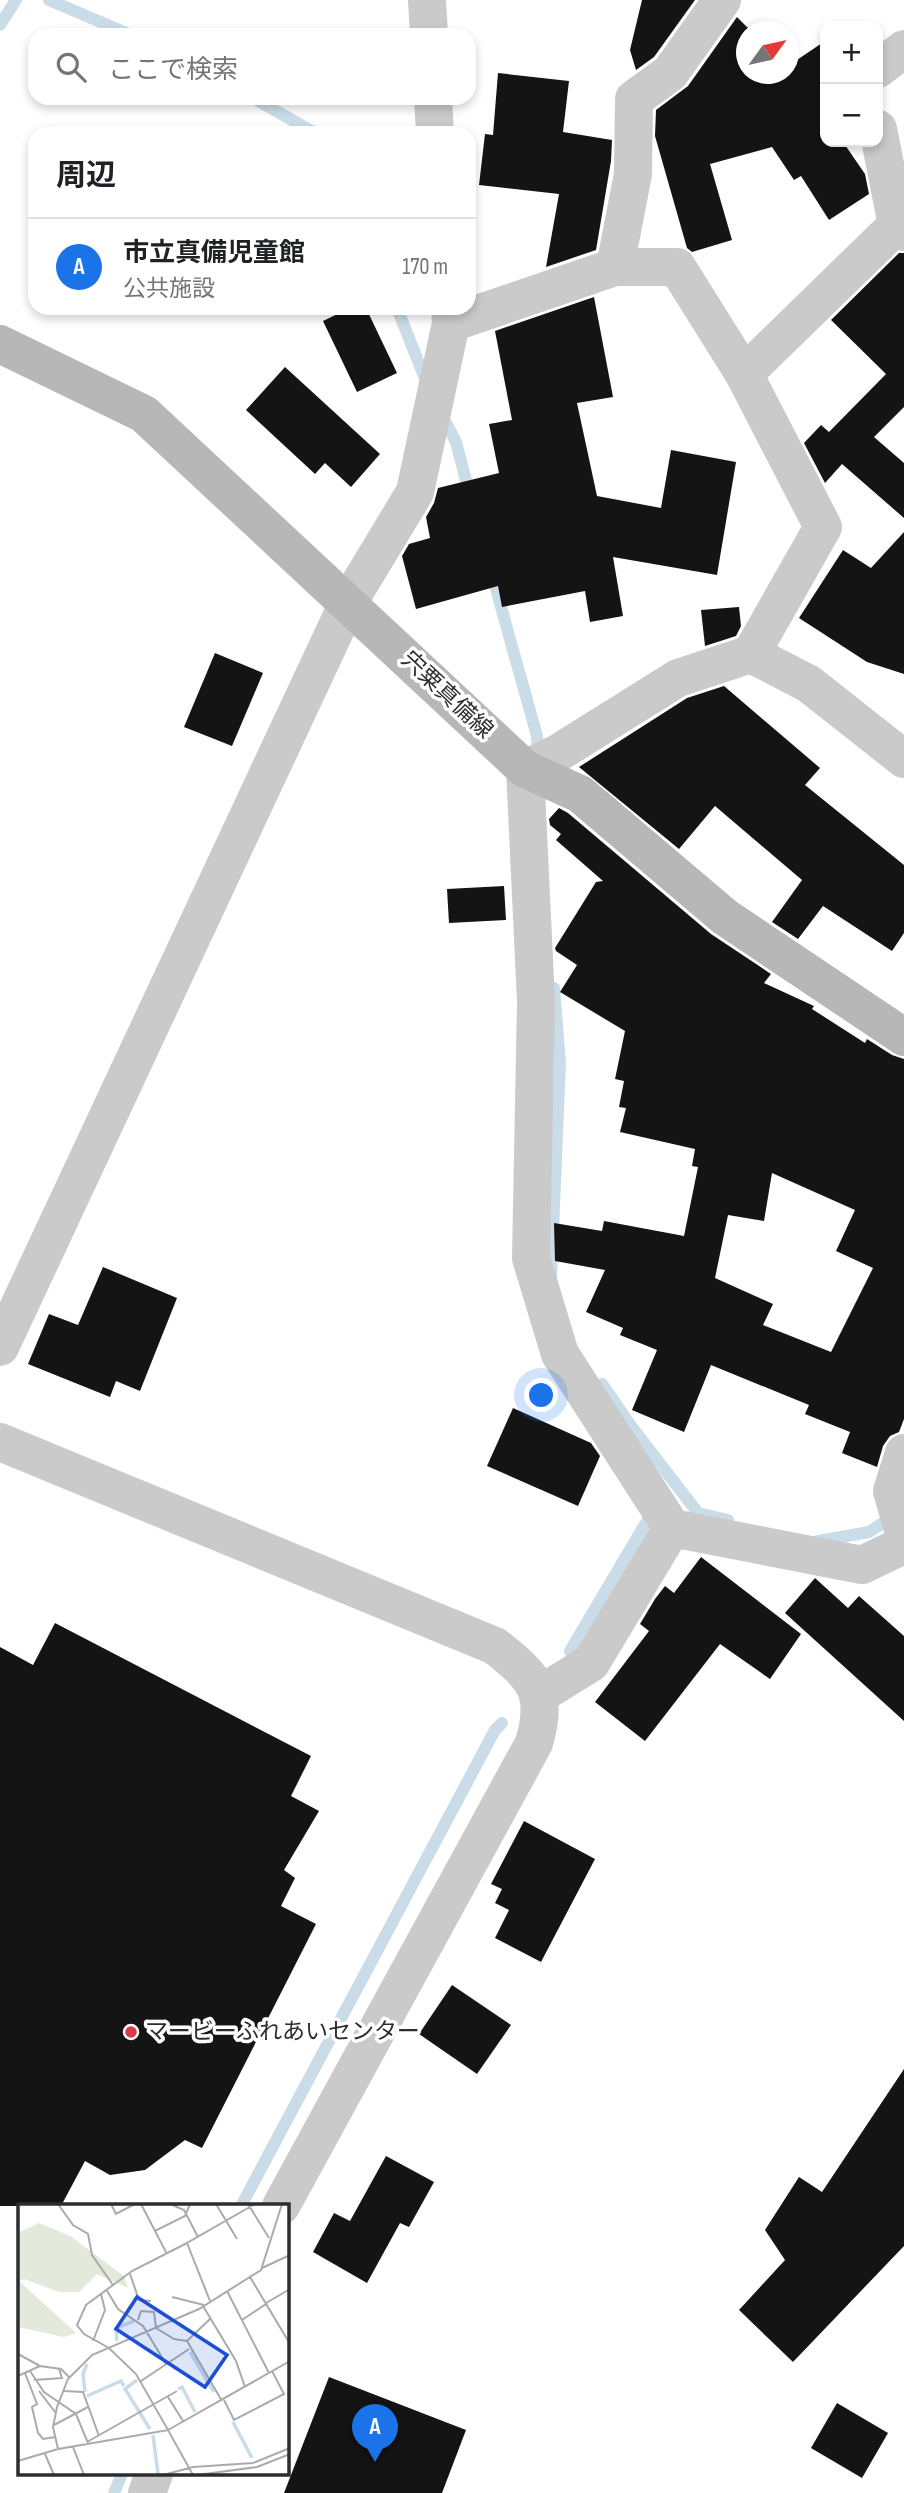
<!DOCTYPE html>
<html lang="ja">
<meta charset="utf-8">
<style>
:root{--surface:#fff;--page:#f6f6f6;--text:#202124;--muted:#757577;--line:#e0e0e0;--accent:#1a73e8}
body{margin:0;font-family:"Sofia Sans Condensed","Noto Sans JP",sans-serif;background:var(--page);color:var(--text)}
.controls{position:absolute;right:21px;top:21px;display:grid;overflow:hidden;border-radius:14px;box-shadow:0 4px 10px #0003}
.controls button{width:63px;height:63px;display:grid;place-items:center;padding:0;border:0;border-bottom:2px solid var(--line);background:var(--surface);color:var(--text);font:35px sans-serif}
.compass{position:absolute;left:736px;top:21px;width:63px;height:63px;border-radius:50%;background:var(--surface);box-shadow:0 4px 10px #0003;rotate:57deg}
.you{position:absolute;left:542px;top:1396px;width:24px;height:24px;margin:-18px;border:5px solid #fff;border-radius:50%;background:#1a73e8;box-shadow:0 0 0 10px #1a73e833}
.badge{display:grid;place-items:center;width:46px;height:46px;border-radius:50%;background:var(--accent);color:#fff;font-size:23px;font-weight:700}
.pin{position:absolute;translate:-50% -58px;filter:drop-shadow(0 2px 4px #0008)}
.pin::after{content:'';position:absolute;top:37px;width:24px;height:21px;background:inherit;clip-path:polygon(0 0,100% 0,50% 100%)}
.list{margin:0;padding:0;list-style:none}
h2{display:flex;justify-content:space-between;align-items:center;height:91px;margin:0;padding:0 28px;font-size:30px}
h2 small{font-size:23px;font-weight:400;color:var(--muted)}
.list li{display:grid;grid-template-columns:46px 1fr auto;gap:21px;align-items:center;box-sizing:border-box;height:98px;padding:0 28px;border-top:2px solid var(--line)}
.list b{display:block;font-size:26px;white-space:nowrap}
.list p{margin:0;font-size:23px;white-space:nowrap;color:var(--muted)}
.list em{font-size:23px;font-style:normal;color:var(--muted)}
.icon{flex:none;width:38px;height:38px;fill:none;stroke:currentColor;stroke-width:2;stroke-linecap:round;stroke-linejoin:round}
.map{position:relative;flex:none;width:904px;height:2493px;overflow:hidden}
.search{position:absolute;background:var(--surface);box-shadow:0 4px 10px #0003;left:28px;top:28px;width:448px;height:77px;display:flex;align-items:center;gap:18px;box-sizing:border-box;padding:0 24px;border-radius:21px;color:var(--muted);font-size:26px}
.panel{position:absolute;background:var(--surface);box-shadow:0 4px 10px #0003;left:28px;top:126px;width:448px;height:189px;border-radius:21px}
.map>svg:first-child{display:block}
.lines{fill:none;stroke-linecap:round;stroke-linejoin:round}
.stream{stroke:#c9dce8;stroke-width:12}
.building{fill:#141414;fill-rule:evenodd}
.minor{stroke:#cacaca;stroke-width:38}
.tertiary{stroke:#cacaca;stroke-width:38}
.secondary{stroke:#b7b7b7;stroke-width:38}
.poi-dot{fill:#d73d49;stroke:#fff;stroke-width:2.5}
.labels{text-anchor:middle;dominant-baseline:central;stroke-width:7;stroke-linejoin:round;paint-order:stroke}
.street-label{font-size:23px;fill:#2d2d2d;stroke:#fff}
.poi-label{font-size:23px;fill:#2d2d2d;stroke:#fff;text-anchor:start}
.inset-river{fill:none;stroke:#c9dce8;stroke-width:3.5}
.inset-road{fill:none;stroke:#ababab;stroke-width:2}
.view{fill:#1d4ed8;fill-opacity:0.15;stroke:#1d4ed8;stroke-width:3.5}
.inset-edge{fill:none;stroke:#2d2d2d;stroke-width:3.5}
</style>
<div class="map">
<svg width="904" height="2493" viewBox="0 0 904 2493">
<rect width="100%" height="100%" fill="#fff"/>
<g class="lines">
<!-- stream -->
<g class="stream">
<path d="M 49,0 L 131,35"/>
<path d="M 0,25 L 16,0"/>
<path d="M 253,98 L 315,133"/>
<path d="M 397,308 L 428,386"/>
<path d="M 442,415 L 456,442 L 470,496"/>
<path d="M 491,571 L 537,736 L 538,757"/>
<path d="M 551,1277 L 560,1063 L 554,988"/>
<path d="M 602,1384 L 631,1426 L 698,1513 L 728,1520"/>
<path d="M 818,1541 L 869,1532 L 895,1515"/>
<path d="M 570,1651 L 647,1521"/>
<path d="M 241,2206 L 495,1730 L 502,1723"/>
<path d="M 114,2493 L 122,2474"/>
</g>
</g>
<!-- building -->
<g class="building">
<path d="M 642,0 L 695,0 L 654,57 L 636,70 L 630,50 Z"/>
<path d="M 737,17 L 752,32 L 746,32 L 746,74 L 788,74 L 788,66 L 825,41 L 825,142 L 843,142 L 865,174 L 869,194 L 829,220 L 801,176 L 794,180 L 772,147 L 710,164 L 732,240 L 692,252 L 687,248 L 655,136 L 656,110 L 688,86 Z"/>
<path d="M 498,73 L 569,81 L 563,132 L 612,140 L 611,161 L 596,250 L 546,267 L 559,194 L 479,185 L 485,134 L 493,135 Z"/>
<path d="M 899,253 L 904,253 L 904,407 L 874,437 L 904,463 L 904,518 L 842,464 L 825,483 L 804,443 L 821,425 L 829,432 L 886,374 L 831,320 Z"/>
<path d="M 594,297 L 613,397 L 577,403 L 597,496 L 661,508 L 671,450 L 736,462 L 717,575 L 613,557 L 623,616 L 590,622 L 585,591 L 502,607 L 498,586 L 416,609 L 402,556 L 409,544 L 430,538 L 426,517 L 434,503 L 438,488 L 499,473 L 489,424 L 512,420 L 495,331 Z"/>
<path d="M 350,308 L 366,308 L 397,373 L 357,392 L 323,321 Z"/>
<path d="M 285,367 L 380,454 L 351,487 L 325,463 L 315,474 L 246,410 Z"/>
<path d="M 904,532 L 904,674 L 867,662 L 799,618 L 843,550 L 871,568 Z"/>
<path d="M 739,607 L 741,626 L 736,636 L 705,646 L 701,610 Z"/>
<path d="M 215,653 L 263,673 L 232,746 L 184,727 Z"/>
<path d="M 724,686 L 820,768 L 805,785 L 904,865 L 904,933 L 892,951 L 823,906 L 798,939 L 772,922 L 802,880 L 715,806 L 679,849 L 579,767 L 687,698 Z"/>
<path d="M 559,808 L 568,813 L 711,934 L 771,974 L 764,983 L 814,1006 L 812,1009 L 865,1043 L 867,1039 L 892,1055 L 904,1059 L 904,1419 L 899,1432 L 890,1436 L 883,1446 L 877,1467 L 842,1453 L 850,1432 L 805,1414 L 809,1405 L 711,1365 L 684,1432 L 632,1410 L 657,1350 L 620,1335 L 623,1328 L 586,1312 L 605,1270 L 555,1261 L 554,1223 L 602,1231 L 604,1221 L 684,1236 L 698,1167 L 692,1166 L 695,1149 L 620,1132 L 626,1108 L 619,1107 L 624,1081 L 615,1079 L 625,1031 L 560,992 L 577,965 L 556,951 L 555,948 L 596,882 L 603,881 L 556,840 L 561,834 L 550,825 L 549,819 ZM 772,1173 L 855,1210 L 836,1251 L 873,1268 L 831,1352 L 763,1325 L 773,1304 L 715,1278 L 728,1215 L 764,1221 Z"/>
<path d="M 504,886 L 506,920 L 449,923 L 447,889 Z"/>
<path d="M 103,1267 L 177,1298 L 140,1391 L 116,1381 L 110,1397 L 28,1364 L 49,1314 L 78,1325 Z"/>
<path d="M 513,1408 L 591,1443 L 600,1456 L 578,1506 L 487,1466 Z"/>
<path d="M 701,1557 L 801,1634 L 770,1679 L 720,1644 L 645,1741 L 595,1702 L 649,1631 L 640,1624 L 655,1599 L 665,1586 L 674,1593 Z"/>
<path d="M 815,1578 L 848,1608 L 859,1596 L 904,1636 L 904,1721 L 785,1613 Z"/>
<path d="M 55,1623 L 311,1756 L 291,1796 L 319,1811 L 284,1870 L 295,1878 L 281,1906 L 316,1924 L 202,2148 L 185,2140 L 145,2170 L 110,2175 L 85,2161 L 61,2206 L 0,2206 L 0,1647 L 33,1665 Z"/>
<path d="M 524,1821 L 595,1859 L 541,1962 L 495,1938 L 509,1910 L 495,1903 L 502,1889 L 491,1884 Z"/>
<path d="M 452,1985 L 511,2025 L 477,2074 L 419,2034 Z"/>
<path d="M 904,2069 L 904,2246 L 793,2362 L 739,2310 L 785,2260 L 765,2230 L 799,2177 L 822,2192 Z"/>
<path d="M 386,2156 L 434,2182 L 409,2227 L 400,2223 L 367,2283 L 313,2252 L 334,2213 L 350,2221 Z"/>
<path d="M 329,2377 L 466,2430 L 442,2493 L 284,2493 Z"/>
<path d="M 837,2403 L 888,2433 L 862,2478 L 811,2448 Z"/>
</g>
<g class="lines">
<!-- minor -->
<g class="minor">
<path d="M 427,0 L 429,35"/>
<path d="M 878,69 L 904,49"/>
<path d="M 433,98 L 435,133"/>
<path d="M 878,129 L 897,225 L 904,232"/>
<path d="M 615,267 L 633,174 L 634,99 L 670,73 L 722,0"/>
<path d="M 451,323 L 615,267 L 677,267 L 744,374 L 823,527 L 751,654 L 678,678 L 558,753 L 525,769 L 536,1001 L 531,1258 L 560,1354 L 672,1528 L 862,1565 L 904,1545"/>
<path d="M 744,374 L 897,225"/>
<path d="M 751,654 L 809,684 L 904,759"/>
<path d="M 0,1347 L 348,603 L 415,492 L 451,323 L 450,308"/>
<path d="M 904,1453 L 892,1491 L 904,1533"/>
<path d="M 539,1695 L 591,1663 L 672,1528"/>
</g>
<!-- tertiary -->
<g class="tertiary">
<path d="M 0,1442 L 495,1646 C 534,1677 549,1691 534,1743 L 281,2206"/>
<path d="M 147,2493 L 154,2474"/>
</g>
<!-- secondary -->
<path class="secondary" d="M 0,344 L 144,414 L 525,769 L 580,794 L 725,917 L 904,1037"/>
</g>
<!-- markers -->
<circle class="poi-dot" cx="131" cy="2032" r="7"/>
<g class="labels">
<!-- street labels -->
<g class="street-label">
<text transform="translate(447 695) rotate(43)">宍粟真備線</text>
</g>
<!-- poi labels -->
<g class="poi-label">
<text x="145" y="2032">マービーふれあいセンター</text>
</g>
</g>
<!-- overview -->
<g transform="translate(18 2204)">
<rect width="271" height="271" fill="#fff"/>
<path d="M 21,19 L 52,32 L 106,72 L 110,84 L 79,70 L 61,88 L 41,88 L 6,75 L 1,77 L 58,129 L 46,133 L 0,123 L 0,29 Z" fill="#e3eadc"/>
<path class="inset-river" d="M 99,137 L 98,124 L 116,117M 172,148 L 196,188M 119,176 L 107,185 L 132,225M 160,185 L 164,183 L 177,208M 67,188 L 65,170 L 69,160M 69,192 L 103,177 L 106,182M 215,218 L 234,254M 135,231 L 140,270"/>
<path class="inset-road" d="M 40,0 L 55,21 L 70,30 L 74,51 L 95,81M 93,0 L 98,10 L 117,0M 123,0 L 137,27 L 167,12 L 172,0M 152,0 L 166,6 L 180,33M 198,0 L 219,35M 230,0 L 251,34M 137,27 L 149,50M 169,39 L 114,67 L 68,101 L 59,121 L 66,130 L 91,144 L 118,170 L 150,226 L 272,157M 244,64 L 272,51M 112,70 L 121,96 L 133,97M 232,73 L 272,140M 88,85 L 100,105 L 125,122 L 148,160M 209,87 L 251,169M 154,93 L 186,101M 192,97 L 169,39 L 237,0M 248,99 L 272,85M 185,102 L 218,157 L 227,183M 120,116 L 123,107 L 136,108 L 138,124 L 156,135 L 169,137M 224,116 L 248,100M 75,137 L 87,106 L 83,90M 169,137 L 204,197M 169,137 L 192,115M 0,150 L 22,162 L 43,165 L 51,173M 12,167 L 26,188 L 58,210 L 70,239M 7,169 L 19,200 L 14,203 L 20,229 L 25,235 L 37,233M 0,172 L 22,162M 16,176 L 44,174 L 41,165M 123,177 L 171,145M 21,187 L 37,208M 46,187 L 65,188 L 81,232M 150,193 L 165,217M 206,196 L 216,216 L 266,190 L 254,167M 36,221 L 70,203M 69,238 L 159,187M 55,243 L 66,271M 27,250 L 36,271M 0,257 L 40,245M 145,271 L 175,263 L 235,259 L 272,244M 175,271 L 150,226 L 40,245 L 35,223 L 39,203 L 50,175 L 74,151 L 181,105 L 243,66 L 264,0M 179,271 L 239,263 L 272,250"/>
<path class="view" d="M 119,93 L 209,151 L 187,183 L 98,125 Z"/>
<rect width="271" height="271" class="inset-edge"/>
</g>
</svg>
<div class="controls">
<button>+</button>
<button>−</button>
</div>
<svg class="compass" viewBox="-18 -18 36 36"><path d="M0-13l5 13h-10z" fill="#e53935"/><path d="M0 13l5-13h-10z" fill="#757577"/></svg>
<div class="you"></div>
<div class="pin badge" style="left:375px;top:2462px">A</div>
<div class="search"><svg class="icon" aria-label="search" viewBox="0 0 24 24"><circle cx="10" cy="10" r="6"/><path d="M15 15l6 6"/></svg>ここで検索</div>
<section class="panel">
<h2>周辺<small></small></h2>
<ul class="list">
<li><span class="badge">A</span><div><b>市立真備児童館</b><p>公共施設</p></div><em>170 m</em></li>
</ul>
</section>
</div>
